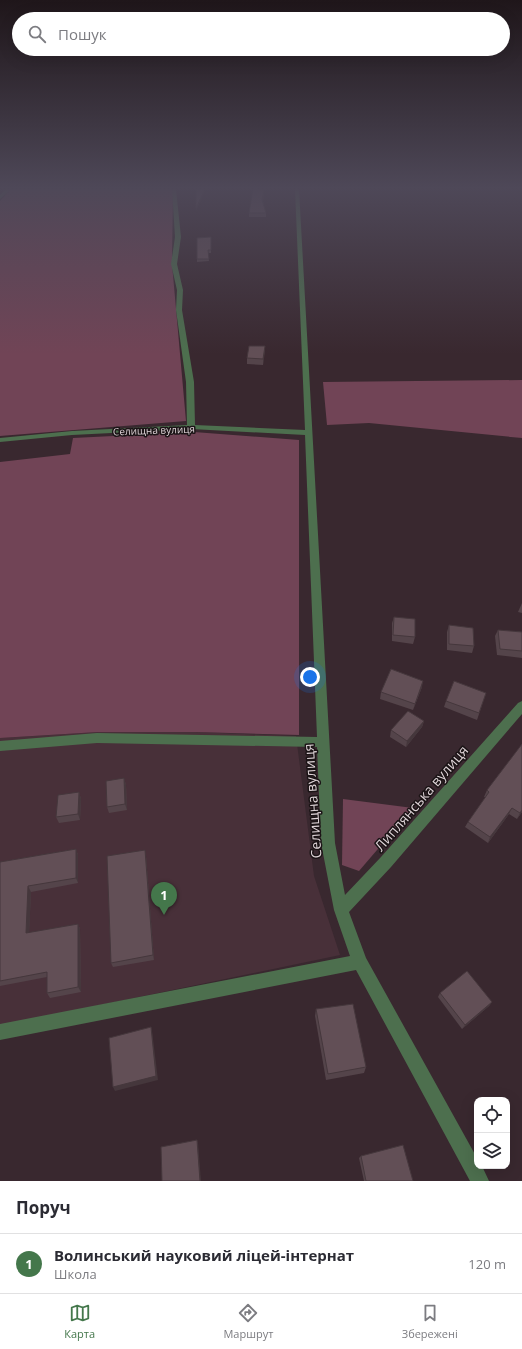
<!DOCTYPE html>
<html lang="uk">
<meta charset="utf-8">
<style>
:root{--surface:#fff;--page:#f7f7f7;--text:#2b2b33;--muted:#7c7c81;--line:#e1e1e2;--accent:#44774b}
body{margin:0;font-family:"Open Sans",sans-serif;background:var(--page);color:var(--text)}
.controls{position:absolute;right:12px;bottom:12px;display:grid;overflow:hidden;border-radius:8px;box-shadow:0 4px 16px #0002}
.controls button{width:36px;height:36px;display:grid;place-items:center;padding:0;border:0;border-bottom:1px solid var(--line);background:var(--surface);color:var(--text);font:20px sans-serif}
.you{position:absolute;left:310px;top:677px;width:14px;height:14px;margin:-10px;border:3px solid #fff;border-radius:50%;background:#1a73e8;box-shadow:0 0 0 6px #1a73e833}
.badge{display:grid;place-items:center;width:26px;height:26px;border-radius:50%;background:var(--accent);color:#fff;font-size:13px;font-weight:700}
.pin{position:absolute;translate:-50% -33px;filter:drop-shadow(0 1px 2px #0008)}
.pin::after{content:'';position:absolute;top:21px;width:14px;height:12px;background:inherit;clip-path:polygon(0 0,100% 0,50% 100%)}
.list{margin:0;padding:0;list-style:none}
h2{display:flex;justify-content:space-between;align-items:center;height:52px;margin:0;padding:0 16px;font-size:17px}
h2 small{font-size:13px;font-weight:400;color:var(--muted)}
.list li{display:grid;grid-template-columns:26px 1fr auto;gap:12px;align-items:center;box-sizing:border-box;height:60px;padding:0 16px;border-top:1px solid var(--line)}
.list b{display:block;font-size:15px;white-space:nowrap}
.list p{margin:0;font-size:13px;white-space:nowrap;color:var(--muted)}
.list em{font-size:13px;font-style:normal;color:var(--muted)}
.icon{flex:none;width:22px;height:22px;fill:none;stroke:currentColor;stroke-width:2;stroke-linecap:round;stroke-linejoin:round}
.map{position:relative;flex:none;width:522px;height:1181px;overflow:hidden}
.search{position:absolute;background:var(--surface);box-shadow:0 4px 16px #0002;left:12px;right:12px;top:12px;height:44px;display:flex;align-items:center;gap:10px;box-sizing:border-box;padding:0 14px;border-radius:22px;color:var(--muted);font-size:15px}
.sheet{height:112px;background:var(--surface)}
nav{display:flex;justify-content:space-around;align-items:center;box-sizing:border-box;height:56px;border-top:1px solid var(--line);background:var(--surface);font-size:11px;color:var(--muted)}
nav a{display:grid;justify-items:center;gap:2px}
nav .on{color:var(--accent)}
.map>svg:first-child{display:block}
.built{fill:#483039}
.green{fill:#714456}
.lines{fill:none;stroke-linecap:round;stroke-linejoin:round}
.minor{fill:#4d6f4e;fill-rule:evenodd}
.wall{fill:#54444a}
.shaded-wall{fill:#45373c}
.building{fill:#624f56;stroke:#45373c}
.labels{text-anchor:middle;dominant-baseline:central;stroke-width:3;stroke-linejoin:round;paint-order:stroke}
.far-street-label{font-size:10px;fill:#dfd4d8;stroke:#1b1416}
.near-street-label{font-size:14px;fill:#dfd4d8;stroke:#1b1416}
</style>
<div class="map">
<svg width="522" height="1181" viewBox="0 0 522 1181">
<rect width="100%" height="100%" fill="#39282f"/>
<!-- built -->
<path class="built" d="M 98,732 L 196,732 L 296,736 L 314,876 L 340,955 L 0,1026 L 0,738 Z"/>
<!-- green -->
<g class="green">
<path d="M 11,189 L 173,189 L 172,264 L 186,421 L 0,436 L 0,201 Z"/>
<path d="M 522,380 L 522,438 L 369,423 L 327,425 L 323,382 Z"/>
<path d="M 194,432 L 299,440 L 299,735 L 196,732 L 98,732 L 0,738 L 0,462 L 70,454 L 73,438 Z"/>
<path d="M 343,799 L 413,808 L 359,871 L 342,865 Z"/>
</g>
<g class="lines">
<!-- minor -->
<g class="minor">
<path d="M 6,189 L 11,189 L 0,199 L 0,195 Z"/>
<path d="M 172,189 L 176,189 L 181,237 L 177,264 L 183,290 L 182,310 L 194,382 L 195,425 L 305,430 L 295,189 L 299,189 L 335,843 L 345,895 L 381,857 L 518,703 L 522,701 L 522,714 L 391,867 L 349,912 L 366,958 L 477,1158 L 477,1166 L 482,1166 L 489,1181 L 470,1181 L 356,970 L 0,1040 L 0,1024 L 350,956 L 334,910 L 321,843 L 317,747 L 97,743 L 0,751 L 0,741 L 97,733 L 317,737 L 305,435 L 191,429 L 72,435 L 0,442 L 0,438 L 72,431 L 187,425 L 186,382 L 176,310 L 177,290 L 171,264 L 175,237 Z"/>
</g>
</g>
<!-- wall -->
<g class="wall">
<path d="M 264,193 L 263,201 L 266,213 L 266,217 L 249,217 L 249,213 Z"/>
<path d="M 211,237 L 211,253 L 208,253 L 209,261 L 197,262 L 197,238 Z"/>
<path d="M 265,346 L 263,365 L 247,364 L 247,358 Z"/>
<path d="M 522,603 L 522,613 L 518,612 Z"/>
<path d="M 394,617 L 415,637 L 413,644 L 392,641 L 392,623 Z"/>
<path d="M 449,625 L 474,646 L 472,653 L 447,650 L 447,632 Z"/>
<path d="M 498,630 L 522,632 L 522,658 L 497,655 L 495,636 Z"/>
<path d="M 422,687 L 413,710 L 380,699 L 381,692 Z"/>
<path d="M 486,693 L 477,720 L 444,707 L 446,701 Z"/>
<path d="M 424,721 L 422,727 L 406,747 L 390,737 L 391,730 Z"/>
<path d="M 124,778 L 126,785 L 127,810 L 109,813 L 107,807 Z"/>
<path d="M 487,790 L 522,812 L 517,819 L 509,814 L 488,843 L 465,827 L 468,822 L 486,797 L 484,797 Z"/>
<path d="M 79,792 L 81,799 L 80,820 L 59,823 L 56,817 Z"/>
<path d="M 76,849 L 78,855 L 78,883 L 31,892 L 29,933 L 78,924 L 80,929 L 81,992 L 50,998 L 47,993 L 47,977 L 0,986 L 0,862 Z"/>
<path d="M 146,856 L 154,960 L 113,967 L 111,963 Z"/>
<path d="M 440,993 L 492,1002 L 489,1006 L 462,1029 L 438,997 Z"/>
<path d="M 316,1009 L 366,1067 L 364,1073 L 326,1080 L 315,1016 Z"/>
<path d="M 361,1156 L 413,1181 L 364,1181 L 359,1158 Z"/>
</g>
<!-- shaded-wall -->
<g class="shaded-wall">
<path d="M 205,189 L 206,189 L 196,211 L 196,208 Z"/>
<path d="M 265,346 L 265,352 L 263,365 L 263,359 Z"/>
<path d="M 423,681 L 422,687 L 413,710 L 415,704 Z"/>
<path d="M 424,721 L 422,727 L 406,747 L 407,741 Z"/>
<path d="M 124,778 L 126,785 L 127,810 L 125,804 Z"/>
<path d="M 79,792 L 81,799 L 80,820 L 78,814 Z"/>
<path d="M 512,808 L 509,814 L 488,843 L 490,837 Z"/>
<path d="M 522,810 L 522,812 L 517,819 L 520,813 Z"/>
<path d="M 76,849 L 78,855 L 78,883 L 76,878 Z"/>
<path d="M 145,850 L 146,856 L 154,960 L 153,955 Z"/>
<path d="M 28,886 L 31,892 L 29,938 L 26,933 Z"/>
<path d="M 78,924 L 80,929 L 81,992 L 78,987 Z"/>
<path d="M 492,1002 L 489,1006 L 462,1029 L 465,1025 Z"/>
<path d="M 151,1027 L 152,1031 L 158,1080 L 115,1091 L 113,1087 Z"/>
<path d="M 197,1140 L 198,1143 L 201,1181 L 200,1181 Z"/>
</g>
<!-- building -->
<g class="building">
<path d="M 196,189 L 205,189 L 196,208 Z"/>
<path d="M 253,189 L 264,190 L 262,200 L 266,213 L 249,213 Z"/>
<path d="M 211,237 L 211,250 L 208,250 L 209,259 L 197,259 L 197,238 Z"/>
<path d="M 249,346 L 265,346 L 263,359 L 247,358 Z"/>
<path d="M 394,617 L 415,619 L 415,637 L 393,635 Z"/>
<path d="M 449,625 L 473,628 L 474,646 L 449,644 Z"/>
<path d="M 498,630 L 522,632 L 522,651 L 500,649 Z"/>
<path d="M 391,669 L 423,681 L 415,704 L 381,692 Z"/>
<path d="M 454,681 L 486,693 L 479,713 L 446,701 Z"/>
<path d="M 408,711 L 424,721 L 407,741 L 391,730 Z"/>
<path d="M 522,744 L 522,810 L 520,813 L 512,808 L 490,837 L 468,822 L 489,792 L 487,790 Z"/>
<path d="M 124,778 L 125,804 L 107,807 L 106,781 Z"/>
<path d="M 79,792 L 78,814 L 56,817 L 58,795 Z"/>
<path d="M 76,849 L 76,878 L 28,886 L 26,933 L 78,924 L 78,987 L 47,993 L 47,972 L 0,981 L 0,862 Z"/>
<path d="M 145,850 L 153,955 L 111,963 L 107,856 Z"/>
<path d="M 467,971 L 492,1002 L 465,1025 L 440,993 Z"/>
<path d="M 353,1004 L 366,1067 L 328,1074 L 316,1009 Z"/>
<path d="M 151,1027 L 156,1076 L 113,1087 L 109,1038 Z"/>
<path d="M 197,1140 L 200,1181 L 162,1181 L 161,1147 Z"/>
<path d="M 403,1145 L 413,1181 L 366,1181 L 361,1156 Z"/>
</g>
<!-- sky -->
<linearGradient id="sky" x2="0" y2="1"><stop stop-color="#1f161a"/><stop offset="0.53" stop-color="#4e4858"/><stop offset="1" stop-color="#4e4858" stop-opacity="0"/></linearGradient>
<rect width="522" height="354" fill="url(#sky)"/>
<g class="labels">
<!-- far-street labels -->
<g class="far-street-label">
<text transform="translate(154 430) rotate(-2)">Селищна вулиця</text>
</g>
<!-- near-street labels -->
<g class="near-street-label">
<text transform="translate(421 798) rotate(-49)">Липлянська вулиця</text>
<text transform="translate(312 801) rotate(-94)">Селищна вулиця</text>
</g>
</g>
</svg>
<div class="controls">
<button><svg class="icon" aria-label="locate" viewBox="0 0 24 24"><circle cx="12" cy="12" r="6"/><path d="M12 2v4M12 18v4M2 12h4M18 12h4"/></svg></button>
<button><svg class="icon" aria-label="layers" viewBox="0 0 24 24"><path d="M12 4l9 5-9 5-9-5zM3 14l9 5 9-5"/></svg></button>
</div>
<div class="you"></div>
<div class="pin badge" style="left:164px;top:915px">1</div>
<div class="search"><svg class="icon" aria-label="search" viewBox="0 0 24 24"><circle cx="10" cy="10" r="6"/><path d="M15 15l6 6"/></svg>Пошук</div>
</div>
<section class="sheet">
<h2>Поруч<small></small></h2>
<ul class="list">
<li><span class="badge">1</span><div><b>Волинський науковий ліцей-інтернат</b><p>Школа</p></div><em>120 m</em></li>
</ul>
</section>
<nav>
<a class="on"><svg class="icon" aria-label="map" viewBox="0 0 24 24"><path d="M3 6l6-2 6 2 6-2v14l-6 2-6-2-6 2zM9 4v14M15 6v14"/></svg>Карта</a>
<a><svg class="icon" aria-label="directions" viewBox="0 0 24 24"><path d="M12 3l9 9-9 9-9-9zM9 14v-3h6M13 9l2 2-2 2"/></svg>Маршрут</a>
<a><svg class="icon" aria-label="saved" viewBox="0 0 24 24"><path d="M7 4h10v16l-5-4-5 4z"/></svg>Збережені</a>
</nav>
